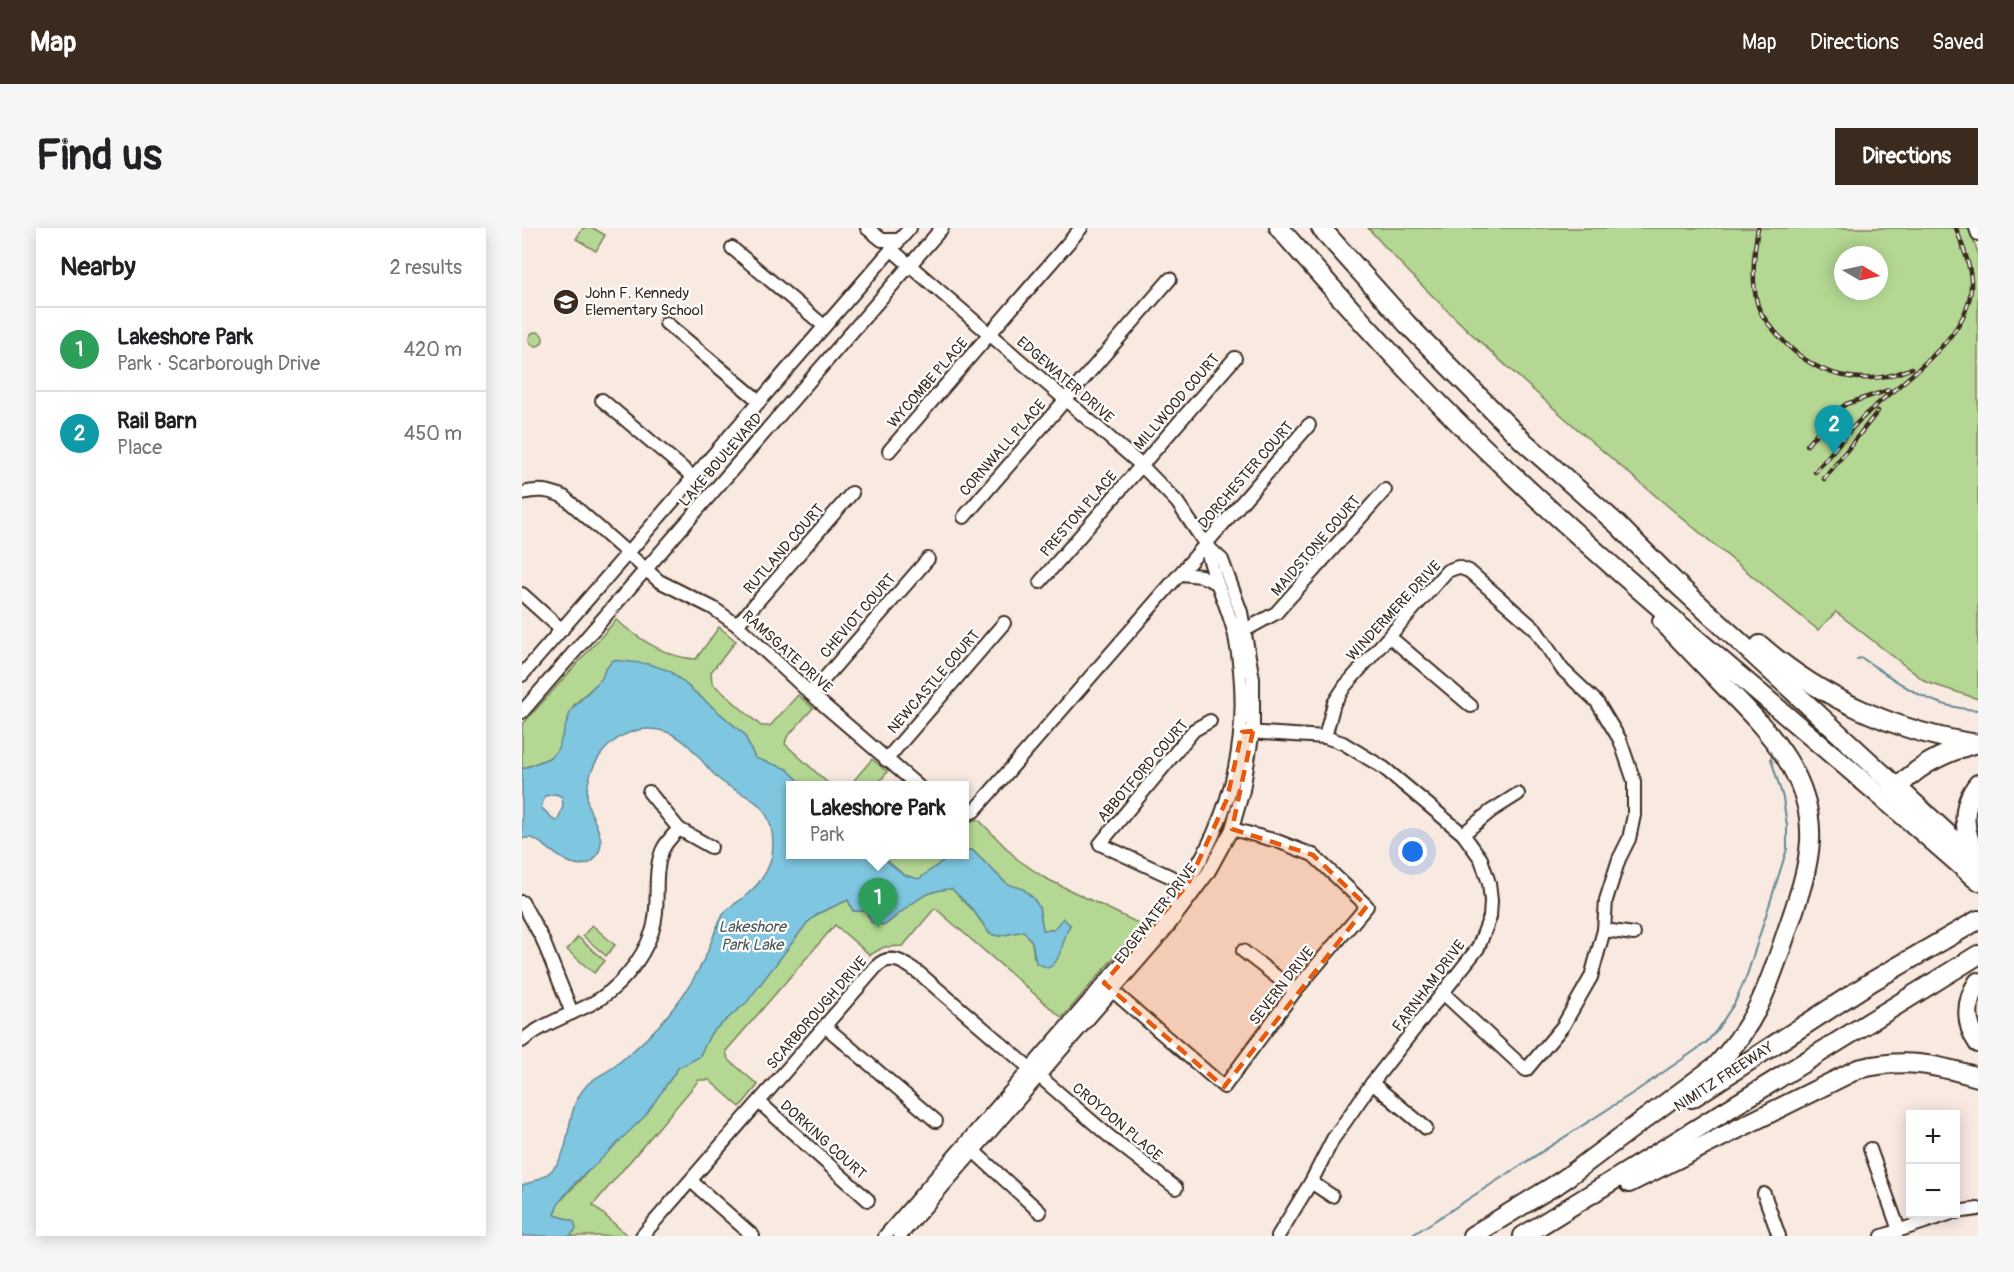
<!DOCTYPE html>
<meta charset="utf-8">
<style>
:root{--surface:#fff;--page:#f6f6f6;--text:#202124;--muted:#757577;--line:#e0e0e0;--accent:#3b2a1e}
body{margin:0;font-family:Pangolin,sans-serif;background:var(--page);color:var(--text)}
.controls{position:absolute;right:18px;bottom:18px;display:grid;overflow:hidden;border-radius:0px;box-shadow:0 3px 15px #0003}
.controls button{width:54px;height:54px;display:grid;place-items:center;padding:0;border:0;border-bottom:2px solid var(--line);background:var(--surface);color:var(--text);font:30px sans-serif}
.compass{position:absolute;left:1312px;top:18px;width:54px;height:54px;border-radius:50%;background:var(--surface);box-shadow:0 3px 15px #0003;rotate:99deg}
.you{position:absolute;left:891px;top:624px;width:21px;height:21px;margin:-15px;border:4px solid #fff;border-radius:50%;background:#1a73e8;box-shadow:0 0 0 9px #1a73e833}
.badge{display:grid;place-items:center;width:39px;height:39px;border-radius:50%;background:var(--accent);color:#fff;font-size:20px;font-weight:700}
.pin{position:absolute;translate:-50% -50px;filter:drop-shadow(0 2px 3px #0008)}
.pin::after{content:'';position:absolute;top:32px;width:21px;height:18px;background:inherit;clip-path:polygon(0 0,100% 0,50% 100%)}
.popup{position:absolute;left:264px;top:553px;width:183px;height:78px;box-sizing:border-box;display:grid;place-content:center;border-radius:0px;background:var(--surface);filter:drop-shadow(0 2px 4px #0005);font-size:20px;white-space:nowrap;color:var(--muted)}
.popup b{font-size:22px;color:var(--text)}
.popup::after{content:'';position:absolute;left:50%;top:100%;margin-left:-12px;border:12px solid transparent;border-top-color:var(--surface)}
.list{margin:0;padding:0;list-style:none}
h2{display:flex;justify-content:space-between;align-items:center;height:78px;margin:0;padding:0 24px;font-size:26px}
h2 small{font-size:20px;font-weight:400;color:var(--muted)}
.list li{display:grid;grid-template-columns:39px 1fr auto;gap:18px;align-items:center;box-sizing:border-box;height:84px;padding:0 24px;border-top:2px solid var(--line)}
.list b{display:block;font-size:22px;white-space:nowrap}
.list p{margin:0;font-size:20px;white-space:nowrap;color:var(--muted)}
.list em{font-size:20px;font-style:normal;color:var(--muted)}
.map{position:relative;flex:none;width:1456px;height:1008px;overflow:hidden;border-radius:0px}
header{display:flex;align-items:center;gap:36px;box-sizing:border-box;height:84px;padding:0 30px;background:var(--accent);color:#fff}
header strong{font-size:28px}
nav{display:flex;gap:33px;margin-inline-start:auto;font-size:21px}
.intro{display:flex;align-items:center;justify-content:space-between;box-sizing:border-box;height:144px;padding:0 36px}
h1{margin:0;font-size:42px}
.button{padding:15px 27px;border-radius:0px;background:var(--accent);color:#fff;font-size:21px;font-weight:700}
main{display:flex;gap:36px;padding:0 36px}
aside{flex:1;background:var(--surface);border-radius:0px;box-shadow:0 3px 15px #0003}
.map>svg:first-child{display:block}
.green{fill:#b4d893;stroke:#788158;stroke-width:1.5;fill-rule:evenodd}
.water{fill:#7fc7e0;stroke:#648892;stroke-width:1.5;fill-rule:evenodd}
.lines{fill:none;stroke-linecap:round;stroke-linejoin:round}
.stream{stroke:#648892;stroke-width:2}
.minor-casing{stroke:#3b2a1e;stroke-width:16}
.highway-casing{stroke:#3b2a1e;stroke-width:22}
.minor{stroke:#fff;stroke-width:12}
.highway{stroke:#fff;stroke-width:18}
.rail-casing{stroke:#3b2a1e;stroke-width:4.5}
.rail{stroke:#fff;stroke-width:2;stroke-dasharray:7;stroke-linecap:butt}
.marked{fill:#e8590c;fill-opacity:0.2;stroke:#e8590c;stroke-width:4.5;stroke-dasharray:12 8;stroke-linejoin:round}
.labels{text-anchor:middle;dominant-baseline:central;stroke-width:4.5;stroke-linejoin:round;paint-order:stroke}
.poi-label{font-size:15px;fill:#3b2a1e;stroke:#fff;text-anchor:start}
.street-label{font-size:15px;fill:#3b2a1e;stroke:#fff}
.water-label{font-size:16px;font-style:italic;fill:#4f5958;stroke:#fff}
</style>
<header>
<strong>Map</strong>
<nav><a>Map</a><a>Directions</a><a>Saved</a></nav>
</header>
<div class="intro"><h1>Find us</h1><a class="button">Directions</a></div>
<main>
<aside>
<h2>Nearby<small>2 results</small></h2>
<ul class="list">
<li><span class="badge" style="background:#2e9e5b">1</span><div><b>Lakeshore Park</b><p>Park · Scarborough Drive</p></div><em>420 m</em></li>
<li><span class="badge" style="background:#0f9aa8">2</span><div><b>Rail Barn</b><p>Place</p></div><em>450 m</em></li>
</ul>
</aside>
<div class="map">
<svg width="1456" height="1008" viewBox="0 0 1456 1008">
<rect width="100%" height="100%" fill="#f8e9e1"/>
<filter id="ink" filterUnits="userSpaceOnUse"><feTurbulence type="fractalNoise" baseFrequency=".0167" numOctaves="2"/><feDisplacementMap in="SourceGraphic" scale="12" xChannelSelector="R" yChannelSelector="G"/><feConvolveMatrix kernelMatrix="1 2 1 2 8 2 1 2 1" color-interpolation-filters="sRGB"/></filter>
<g filter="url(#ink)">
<!-- green -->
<g class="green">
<path d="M 61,0 L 71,0 L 83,7 L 74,23 L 54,11 Z"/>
<path d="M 846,0 L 1447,0 L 1456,25 L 1456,471 L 1404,454 L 1314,384 L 1296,402 C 1214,335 1132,268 1052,198 C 980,135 910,72 846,0 ZM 1321,27 L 1357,27 L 1357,63 L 1321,63 Z"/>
<circle cx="14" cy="111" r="7"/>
<path d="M 94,392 C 116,410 144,430 174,431 L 197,399 L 214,413 L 189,444 L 190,455 L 239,498 L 248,498 L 276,467 L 291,480 L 265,509 L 263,516 L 308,557 L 281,557 L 264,541 L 233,530 L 222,506 L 148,443 L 83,442 L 81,450 L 52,477 L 35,523 L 27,530 L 0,541 L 0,497 Z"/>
<path d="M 350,531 L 365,544 L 355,557 L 328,557 Z"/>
<path d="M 456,591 L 495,631 L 523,650 L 620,697 L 540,790 L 413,680 L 381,718 L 362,719 L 348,727 L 313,697 L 204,823 L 206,831 L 236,857 L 218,879 L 187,852 L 177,852 L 71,977 L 106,1008 L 48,1008 L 54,1001 L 50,992 L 33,987 L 34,978 L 141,862 L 156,840 L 177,829 L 189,805 L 225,773 L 285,695 L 297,685 L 326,672 L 331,683 L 344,683 L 349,694 L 363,697 C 383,682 402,660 430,661 L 451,682 L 468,706 L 477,708 L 502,703 L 510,714 L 512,730 L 539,716 L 548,697 L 531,702 L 521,702 L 517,679 L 511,670 L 501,661 L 485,656 L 450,622 L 443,622 L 443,595 Z"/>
<path d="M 358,627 L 388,627 L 395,629 L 399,627 L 429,627 L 397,651 L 382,647 Z"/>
<path d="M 70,697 L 93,717 L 84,728 L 61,708 Z"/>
<path d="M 56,709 L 83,733 L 72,745 L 45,722 Z"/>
</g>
<!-- water -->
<path class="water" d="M 91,432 L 127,436 L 148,443 L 222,506 L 233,530 L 265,541 L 281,557 L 269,558 L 269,626 L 358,627 L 382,647 L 397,651 L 429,627 L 443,626 L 443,622 L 450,622 L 485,656 L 501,661 L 511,670 L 517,679 L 521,702 L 531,702 L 541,690 L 548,697 C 540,711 540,734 526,740 L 514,735 L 510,714 L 502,703 L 477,708 L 468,706 L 451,682 L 430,661 C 402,660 383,682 363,697 L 350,695 L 344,683 L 331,683 L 326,672 L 297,685 L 285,695 L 225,774 L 189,805 L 177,829 L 156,840 L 123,888 L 69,941 C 58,948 32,976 33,987 L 52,993 L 54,1001 L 48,1008 L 0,1008 L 0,957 C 62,942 34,892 64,858 C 71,850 82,846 90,840 C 111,824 133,804 149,783 C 163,766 176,745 185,725 C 191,711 194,696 203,684 C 208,678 215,675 221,670 C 244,652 256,629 249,599 C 242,569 217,568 198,552 C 178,535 171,514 145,504 C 104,490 66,526 65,566 C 64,583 78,597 79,614 C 79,621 75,630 69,634 C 47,647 21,611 9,610 C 6,609 3,610 0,611 L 0,541 L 27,530 L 35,523 L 49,482 L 80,450 L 83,442 ZM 34,566 L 40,569 L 41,578 L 36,592 L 33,593 L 19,579 L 23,568 Z"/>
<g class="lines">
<!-- stream -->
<g class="stream">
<path d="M 1335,431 L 1340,430 C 1379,456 1407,480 1456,482"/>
<path d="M 889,1008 L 1114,863 L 1184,815 L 1194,803 L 1212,776 L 1225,747 L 1265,621 L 1265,598 L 1261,570 L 1249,531 L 1250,525"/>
</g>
<!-- minor casing -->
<g class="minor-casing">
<g id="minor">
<path d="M 345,0 L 360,12 L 377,12"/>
<path d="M 1454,0 L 1456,6"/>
<path d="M 210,20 L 302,98"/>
<path d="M 369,21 L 619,237 L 655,274 L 684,317 L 700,332 L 719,384 L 731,451 L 731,503 L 721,562 L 710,601 L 686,645 L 645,700 L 378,1008"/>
<path d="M 144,95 L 236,172"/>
<path d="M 80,172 L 170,248"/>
<path d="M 367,223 L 559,0"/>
<path d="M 0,265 C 16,261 27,262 42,269 L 137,353 L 191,380 L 215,397 L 289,466 L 396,558"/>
<path d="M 442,289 L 648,51"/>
<path d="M 659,346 L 679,348 L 695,355"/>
<path d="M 518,354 L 713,130"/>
<path d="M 0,366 L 40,402"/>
<path d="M 215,397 L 330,265"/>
<path d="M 716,406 L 754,385 L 863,262"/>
<path d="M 868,409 L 949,478"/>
<path d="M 0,447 L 388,0"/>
<path d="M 289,466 L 406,331"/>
<path d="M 0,484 L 420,0"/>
<path d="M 724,504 L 803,509 L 821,515 L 862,540 L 941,606 L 959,631 L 967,655 L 969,673 L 968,689 L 956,720 L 850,855 L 811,911 L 789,954 L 756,1008"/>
<path d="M 803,509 L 812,475 L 823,458 L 925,343 L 936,339 L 947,343 L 1013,401 L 1040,441 L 1075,474 L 1098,512 L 1112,553 L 1112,587 L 1107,611 L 1097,631 L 1084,672 L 1082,702 L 1069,749 L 1041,798 L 1004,842 L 921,765"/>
<path d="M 364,532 L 482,395"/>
<path d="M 127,564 L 157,601 L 189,619"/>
<path d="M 443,587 L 452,583 L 787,197"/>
<path d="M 941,606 L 969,583 L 996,566"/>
<path d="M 671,659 L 578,616 L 672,502 L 688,493"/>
<path d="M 0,674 L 20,710 L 50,785"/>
<path d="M 1082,702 L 1112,706"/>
<path d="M 721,723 L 773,763"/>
<path d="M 585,758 L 702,859 L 773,763 L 845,678 L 791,627 L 755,613 L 710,601"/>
<path d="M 304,799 L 414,893"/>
<path d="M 0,813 C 20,796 46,788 69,776 C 96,762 120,733 130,704 C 139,678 130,649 140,623 C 143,615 151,607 157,601"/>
<path d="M 850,855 L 904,900"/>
<path d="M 237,874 L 346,972"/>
<path d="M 446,918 L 518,984"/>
<path d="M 1348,921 L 1377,1002"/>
<path d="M 169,953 L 231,1008"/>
<path d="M 789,954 L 810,968"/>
<path d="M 1242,966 L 1257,1008"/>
<path d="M 1434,984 L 1456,981"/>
<path d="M 120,1008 L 354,739 C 368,724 383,735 397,745 L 588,909 L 654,960"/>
<path d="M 363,1008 L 642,686 C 707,605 733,511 713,408 C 706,377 690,349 684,317"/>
<path d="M 1360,1008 L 1427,986"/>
</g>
</g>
<!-- highway casing -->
<g class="highway-casing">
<g id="highway">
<path d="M 757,0 C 828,81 899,161 978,235 C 1131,381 1298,512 1456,653"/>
<path d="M 799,0 L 885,96 L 1000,212 L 1095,296 L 1156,357 L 1456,634"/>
<path d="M 1238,417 C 1298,470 1377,505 1456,516"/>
<path d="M 1369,567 C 1393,539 1417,527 1451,516"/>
<path d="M 1455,628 C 1441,605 1438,578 1456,556"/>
<path d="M 1456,754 C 1443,773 1443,796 1456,815"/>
<path d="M 1170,870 L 1349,754 L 1456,692"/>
<path d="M 1107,955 L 1336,841 C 1383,830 1411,836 1456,849"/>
<path d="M 1033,958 L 1195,837 C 1235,794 1246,759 1264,706 C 1274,676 1286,645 1288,613 C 1291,549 1248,505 1206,462 C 1184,439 1162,416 1140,393"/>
<path d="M 950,1008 L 1043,951"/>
<path d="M 1001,1008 L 1456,727"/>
</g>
</g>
<!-- minor -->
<use href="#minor" class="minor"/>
<!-- highway -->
<use href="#highway" class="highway"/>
<!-- rail casing -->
<g class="rail-casing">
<g id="rail">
<path d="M 1236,0 C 1232,23 1229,55 1236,78 C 1240,90 1250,100 1257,108 C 1292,149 1342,161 1390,140"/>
<path d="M 1285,217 L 1309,188 L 1324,176 L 1367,162"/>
<path d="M 1293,244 C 1308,227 1322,208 1338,192 C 1374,155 1452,111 1449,53 C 1448,35 1440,17 1434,0"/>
<path d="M 1302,251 L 1356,183"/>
</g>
</g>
<!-- rail -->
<use href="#rail" class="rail"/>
</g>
</g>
<!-- marked area -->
<path class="marked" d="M 731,503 L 710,601 L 791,627 L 845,678 L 702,859 L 582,755 L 666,656 L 705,571 L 720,504 Z"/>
<!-- icons -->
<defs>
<g id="school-disc" transform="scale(1.35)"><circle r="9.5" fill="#3b2a1e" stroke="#fff"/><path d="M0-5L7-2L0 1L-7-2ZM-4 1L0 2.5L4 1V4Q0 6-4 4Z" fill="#fff"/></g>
</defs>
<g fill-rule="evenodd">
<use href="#school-disc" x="44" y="74"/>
</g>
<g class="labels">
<!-- poi labels -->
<g class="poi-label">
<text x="63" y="65">John F. Kennedy<tspan x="63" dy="17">Elementary School</tspan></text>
</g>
<!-- street labels -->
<g class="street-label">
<text transform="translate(543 152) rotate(41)">EDGEWATER DRIVE</text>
<text transform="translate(406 155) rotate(-49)">WYCOMBE PLACE</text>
<text transform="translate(655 174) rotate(-49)">MILLWOOD COURT</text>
<text transform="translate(481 220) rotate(-49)">CORNWALL PLACE</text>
<text transform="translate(199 232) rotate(-49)">LAKE BOULEVARD</text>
<text transform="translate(724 247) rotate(-49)">DORCHESTER COURT</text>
<text transform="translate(557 286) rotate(-49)">PRESTON PLACE</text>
<text transform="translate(794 318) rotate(-49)">MAIDSTONE COURT</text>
<text transform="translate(262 321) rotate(-49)">RUTLAND COURT</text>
<text transform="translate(872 383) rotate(-47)">WINDERMERE DRIVE</text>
<text transform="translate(336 388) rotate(-49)">CHEVIOT COURT</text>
<text transform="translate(265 424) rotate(42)">RAMSGATE DRIVE</text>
<text transform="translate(412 454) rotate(-49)">NEWCASTLE COURT</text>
<text transform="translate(621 543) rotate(-49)">ABBOTFORD COURT</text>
<text transform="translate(634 686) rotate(-52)">EDGEWATER DRIVE</text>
<text transform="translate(760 758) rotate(-52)">SEVERN DRIVE</text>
<text transform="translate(907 758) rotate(-53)">FARNHAM DRIVE</text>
<text transform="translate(295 785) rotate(-49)">SCARBOROUGH DRIVE</text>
<text transform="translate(1202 849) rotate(-33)">NIMITZ FREEWAY</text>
<text transform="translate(595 894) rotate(40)">CROYDON PLACE</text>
<text transform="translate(301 912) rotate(42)">DORKING COURT</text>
</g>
<!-- water labels -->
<g class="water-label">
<text x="230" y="699">Lakeshore<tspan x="230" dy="18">Park Lake</tspan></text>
</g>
</g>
</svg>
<div class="controls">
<button>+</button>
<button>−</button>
</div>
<svg class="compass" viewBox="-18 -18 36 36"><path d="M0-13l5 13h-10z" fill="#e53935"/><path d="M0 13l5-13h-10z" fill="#757577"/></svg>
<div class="you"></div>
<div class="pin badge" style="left:356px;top:700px;background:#2e9e5b">1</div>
<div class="popup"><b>Lakeshore Park</b>Park</div>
<div class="pin badge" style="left:1312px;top:227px;background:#0f9aa8">2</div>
</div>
</main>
